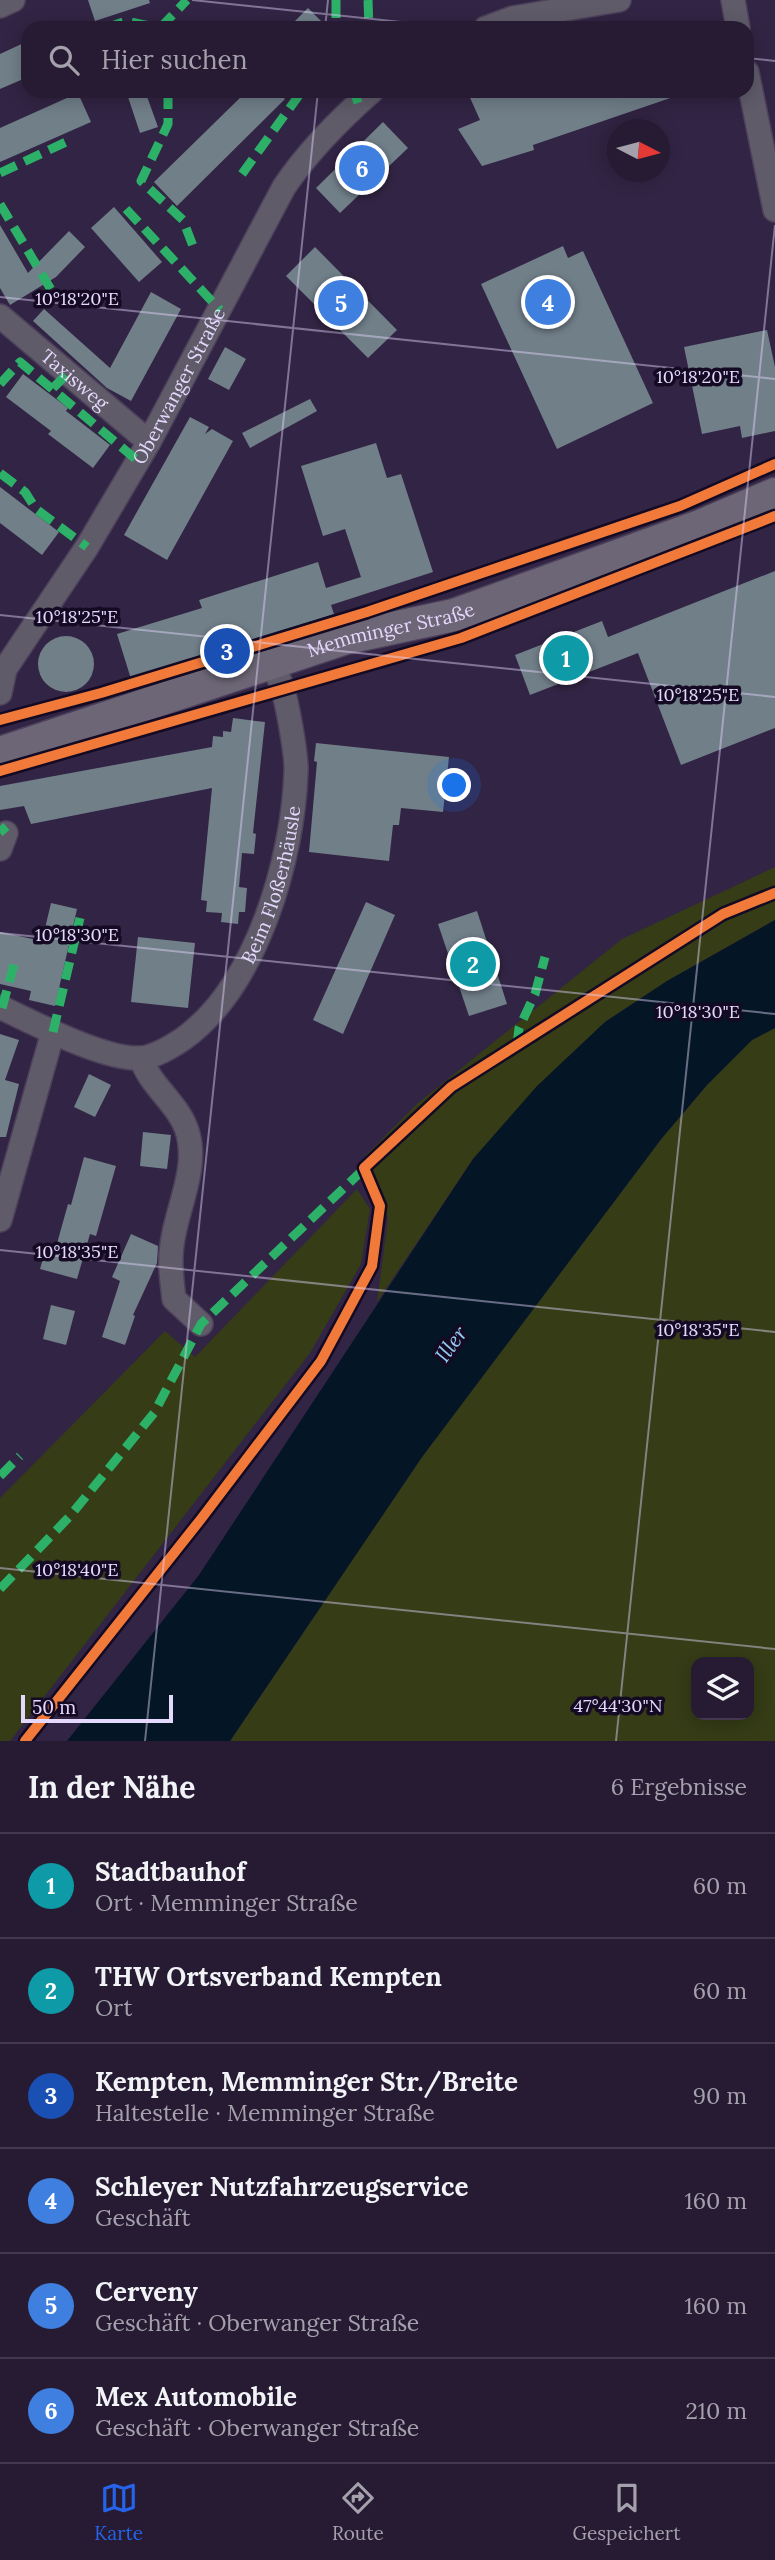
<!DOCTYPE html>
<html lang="de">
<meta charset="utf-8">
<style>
:root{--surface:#261b33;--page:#2e243b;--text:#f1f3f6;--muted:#a4a1ac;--line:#42394e;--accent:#2563eb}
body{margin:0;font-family:Lora,serif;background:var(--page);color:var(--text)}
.controls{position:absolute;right:21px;bottom:21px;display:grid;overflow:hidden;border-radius:14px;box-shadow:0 4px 18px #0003}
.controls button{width:63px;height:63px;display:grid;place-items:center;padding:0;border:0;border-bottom:2px solid var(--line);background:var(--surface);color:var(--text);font:35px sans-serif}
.compass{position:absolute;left:607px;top:119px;width:63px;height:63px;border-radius:50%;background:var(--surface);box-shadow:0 4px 18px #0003;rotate:96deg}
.scale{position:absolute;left:21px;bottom:18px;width:152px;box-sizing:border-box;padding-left:7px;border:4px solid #e4d8fd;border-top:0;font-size:19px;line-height:24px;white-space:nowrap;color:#e4d8fd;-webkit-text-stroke:5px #140a23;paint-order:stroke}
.you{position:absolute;left:455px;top:786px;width:24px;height:24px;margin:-18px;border:5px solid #fff;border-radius:50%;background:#1a73e8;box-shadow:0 0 0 10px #1a73e833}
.badge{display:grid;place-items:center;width:46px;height:46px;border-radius:50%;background:var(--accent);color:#fff;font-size:23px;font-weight:700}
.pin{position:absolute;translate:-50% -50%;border:4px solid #fff;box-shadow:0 2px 7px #0006}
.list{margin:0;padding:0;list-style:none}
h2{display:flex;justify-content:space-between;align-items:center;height:91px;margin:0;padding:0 28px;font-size:30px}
h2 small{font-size:23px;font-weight:400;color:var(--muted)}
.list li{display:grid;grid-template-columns:46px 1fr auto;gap:21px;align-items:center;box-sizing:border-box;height:105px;padding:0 28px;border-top:2px solid var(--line)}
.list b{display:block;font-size:26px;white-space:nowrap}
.list p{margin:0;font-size:23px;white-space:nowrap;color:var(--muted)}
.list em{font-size:23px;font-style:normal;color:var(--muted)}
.icon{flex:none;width:38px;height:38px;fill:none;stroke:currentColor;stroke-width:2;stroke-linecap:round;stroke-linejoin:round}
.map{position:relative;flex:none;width:775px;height:1741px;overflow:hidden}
.search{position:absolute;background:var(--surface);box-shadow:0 4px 18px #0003;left:21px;right:21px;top:21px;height:77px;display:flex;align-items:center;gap:18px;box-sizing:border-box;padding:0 24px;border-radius:21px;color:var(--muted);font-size:26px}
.sheet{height:721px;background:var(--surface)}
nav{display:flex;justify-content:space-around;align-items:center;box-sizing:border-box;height:98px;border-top:2px solid var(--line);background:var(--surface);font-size:19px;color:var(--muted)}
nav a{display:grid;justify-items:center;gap:4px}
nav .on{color:var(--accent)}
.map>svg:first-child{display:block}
.green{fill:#353c16;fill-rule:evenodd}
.water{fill:#041525}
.building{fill:#717f89}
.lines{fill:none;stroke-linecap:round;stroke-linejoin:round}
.street-casing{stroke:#4c405b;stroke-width:26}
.secondary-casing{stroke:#4c405b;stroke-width:35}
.street{stroke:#605b69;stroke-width:23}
.secondary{stroke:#6d6676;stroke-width:32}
.quiet{stroke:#2db169;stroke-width:9;stroke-dasharray:18 9;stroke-linecap:butt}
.cycleway-casing{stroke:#140a23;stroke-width:15}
.cycleway{stroke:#f17a3a;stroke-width:10}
.ticks{fill:none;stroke:#e4d8fd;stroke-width:2;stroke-opacity:0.45}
.labels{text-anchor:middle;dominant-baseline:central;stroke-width:7;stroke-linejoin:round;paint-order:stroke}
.street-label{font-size:19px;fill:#e4d8fd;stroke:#140a23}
.water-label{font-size:21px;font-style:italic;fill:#93cbf2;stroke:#140a23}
.ticks-label{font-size:18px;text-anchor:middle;fill:#e4d8fd;stroke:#140a23;stroke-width:7;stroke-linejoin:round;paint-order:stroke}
</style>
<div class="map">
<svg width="775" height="1741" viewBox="0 0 775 1741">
<rect width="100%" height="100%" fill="#322444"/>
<!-- green -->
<g class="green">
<path d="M 775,867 L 775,920 L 667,981 L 605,1022 L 538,1086 L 473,1159 L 377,1302 L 388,1218 L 365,1156 L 418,1103 L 622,939 Z"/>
<path d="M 775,1028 L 775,1741 L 230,1741 L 422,1457 L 662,1138 L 707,1085 L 752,1040 ZM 696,1662 L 749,1662 L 749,1715 L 696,1715 Z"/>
<path d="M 357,1189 L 370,1209 L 361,1264 L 310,1353 L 10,1741 L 0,1741 L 0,1498 L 165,1331 L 195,1357 Z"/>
</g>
<!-- water -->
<path class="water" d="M 775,920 L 775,1028 L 752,1040 L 707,1085 L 662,1138 L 422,1457 L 230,1741 L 67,1741 L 199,1575 L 473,1159 L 537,1086 L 605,1022 L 667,981 Z"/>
<!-- building -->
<g class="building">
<path d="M 88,0 L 149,0 L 150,3 L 95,21 Z"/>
<path d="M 308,8 L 328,28 L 288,28 Z"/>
<path d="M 28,41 L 28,77 L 0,89 L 0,54 Z"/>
<path d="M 126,91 L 145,91 L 158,127 L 140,133 Z"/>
<path d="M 247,91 L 276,91 L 285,99 L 177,206 L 154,182 Z"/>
<path d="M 467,91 L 681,91 L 682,94 L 533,145 L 534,150 L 482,166 L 458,129 L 480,120 Z"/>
<path d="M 78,93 L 91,122 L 0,162 L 0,128 Z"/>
<path d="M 383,122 L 408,148 L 340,213 L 316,188 Z"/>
<path d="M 114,207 L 162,262 L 139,282 L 91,228 Z"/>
<path d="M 0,225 L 28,273 L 69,231 L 85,247 L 56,277 L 10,305 L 0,288 Z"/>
<path d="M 563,246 L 568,258 L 583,251 L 653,403 L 557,449 L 481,284 Z"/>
<path d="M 315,247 L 397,330 L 368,358 L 286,276 Z"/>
<path d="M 151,292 L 181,309 L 131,401 L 107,388 L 33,321 L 44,309 L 110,368 Z"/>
<path d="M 767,330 L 775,367 L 775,431 L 742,438 L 740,426 L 702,434 L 684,347 Z"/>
<path d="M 225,347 L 246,359 L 229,390 L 208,379 Z"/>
<path d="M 23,374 L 68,408 L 66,411 L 110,445 L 93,468 L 48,434 L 51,431 L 6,397 Z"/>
<path d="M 310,399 L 317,411 L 250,448 L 242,433 Z"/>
<path d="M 190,417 L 209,427 L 205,434 L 212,429 L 233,441 L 167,560 L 124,535 Z"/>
<path d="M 376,443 L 387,478 L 401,474 L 433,572 L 331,605 L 334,614 L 131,679 L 117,634 L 202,608 L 199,600 L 318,562 L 326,588 L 361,577 L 345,529 L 323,536 L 301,466 Z"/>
<path d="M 0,487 L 59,532 L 42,555 L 0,523 Z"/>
<path d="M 775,571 L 775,728 L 681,765 L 638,653 L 530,695 L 515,655 L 602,621 L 608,637 Z"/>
<circle cx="66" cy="664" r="28"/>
<path d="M 233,718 L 265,722 L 253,833 L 256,834 L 254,854 L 242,853 L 239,887 L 247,888 L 245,912 L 239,912 L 238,924 L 221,922 L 222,913 L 206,912 L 207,901 L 201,900 L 212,788 L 31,824 L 24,806 L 0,810 L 0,786 L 212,747 L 213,736 L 223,737 L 223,731 L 231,732 Z"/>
<path d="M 316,743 L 449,757 L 443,812 L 401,808 L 399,825 L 393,825 L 389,861 L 309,852 L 317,762 L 314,761 Z"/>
<path d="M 366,902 L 395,915 L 343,1034 L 313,1020 Z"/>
<path d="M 51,903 L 77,909 L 55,1006 L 29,1000 L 31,991 L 0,984 L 0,932 L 42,941 Z"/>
<path d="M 477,911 L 507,1004 L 469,1016 L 438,924 Z"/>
<path d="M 138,937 L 195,943 L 188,1008 L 131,1002 Z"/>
<path d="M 0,1034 L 19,1040 L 5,1080 L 19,1084 L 6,1137 L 0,1137 Z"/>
<path d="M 89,1074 L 111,1085 L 95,1117 L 74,1107 Z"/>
<path d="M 143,1132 L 171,1135 L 167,1169 L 140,1166 Z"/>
<path d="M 84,1157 L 116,1166 L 96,1236 L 90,1234 L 77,1279 L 40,1269 L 47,1244 L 56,1247 L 68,1204 L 71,1205 Z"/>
<path d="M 131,1234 L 158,1246 L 157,1263 L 133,1315 L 135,1316 L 125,1345 L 102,1337 L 120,1281 L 112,1277 Z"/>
<path d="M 51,1305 L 75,1311 L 66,1345 L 43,1339 Z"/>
</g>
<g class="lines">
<!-- street casing -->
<g class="street-casing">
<g id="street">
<path d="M 733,0 L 738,28"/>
<path d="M 0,6 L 13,0"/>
<path d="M 486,28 L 513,18 L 619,0"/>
<path d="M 747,72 L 775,210"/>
<path id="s1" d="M 0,316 L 149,442"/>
<path id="s2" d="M 0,693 L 5,669 L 87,547 L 149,442 L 284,187 C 309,150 339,120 372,91"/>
<path d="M 0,849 L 6,833"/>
<path id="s3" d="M 0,1007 C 34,1023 104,1060 140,1058 C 155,1057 171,1047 183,1039 C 257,986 293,859 296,772 C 297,756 287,702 282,687 C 280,679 275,671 271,663"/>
<path d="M 141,1058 C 150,1087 180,1104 188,1134 C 198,1170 176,1210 172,1245 C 169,1263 172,1281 174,1299 L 201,1324"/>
<path d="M 0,1220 L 53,1032"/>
</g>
</g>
<!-- secondary casing -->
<g class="secondary-casing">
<g id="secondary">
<path id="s4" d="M 0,753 L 346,638 L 454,615 L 700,526 L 775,494"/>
</g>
</g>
<!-- street -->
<use href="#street" class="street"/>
<!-- secondary -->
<use href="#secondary" class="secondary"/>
<!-- quiet -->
<g class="quiet">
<path d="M 336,0 L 336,28"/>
<path d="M 368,0 L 369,28"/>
<path d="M 106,28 L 126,21 L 160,28"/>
<path d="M 160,28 L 187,0"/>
<path d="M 168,91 L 168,124 L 141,181 L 183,220 L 193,246"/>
<path d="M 354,91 L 358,103"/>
<path d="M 0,173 L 66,142"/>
<path d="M 242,174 L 302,91"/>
<path d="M 0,204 L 53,293"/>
<path d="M 126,209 L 220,310"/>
<path d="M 0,384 L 20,362 L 138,461"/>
<path d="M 53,388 L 66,375"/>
<path d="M 0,473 L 25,492 L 36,509 L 87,547"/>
<path d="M 0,826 L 6,833"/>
<path d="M 2,1008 L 16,957"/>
<path d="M 53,1032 L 80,918"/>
<path d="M 517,1045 L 519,1028 L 535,994 L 545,957"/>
<path d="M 0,1476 L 20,1456"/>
<path d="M 0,1589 L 70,1516 L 154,1413 L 201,1324 L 367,1166"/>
</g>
<!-- cycleway casing -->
<g class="cycleway-casing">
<g id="cycleway">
<path d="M 0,720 L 101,693 L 367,612 L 680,506 L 775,464"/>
<path d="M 0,771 L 461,638 L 775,516"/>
<path d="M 25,1741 L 201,1519 L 321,1361 L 372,1266 L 380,1206 L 364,1168 L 451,1087 L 723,914 L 775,893"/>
</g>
</g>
<!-- cycleway -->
<use href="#cycleway" class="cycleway"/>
</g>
<!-- ticks -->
<path class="ticks" d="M 192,0 L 458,28M 325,28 L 328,0M 747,58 L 775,61M 0,297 L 775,379M 0,615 L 775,697M 0,933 L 775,1014M 0,1250 L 775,1332M 0,1568 L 775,1649M 145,1741 L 318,91M 616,1741 L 775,225"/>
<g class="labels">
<!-- street labels -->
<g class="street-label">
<text stroke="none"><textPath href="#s1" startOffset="98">Taxisweg</textPath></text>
<text stroke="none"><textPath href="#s2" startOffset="357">Oberwanger Straße</textPath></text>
<text stroke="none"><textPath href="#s4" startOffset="410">Memminger Straße</textPath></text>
<text stroke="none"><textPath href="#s3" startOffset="380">Beim Floßerhäusle</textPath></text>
</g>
<!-- water labels -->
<g class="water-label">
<text transform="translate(451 1344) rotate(-54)">Iller</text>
</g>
</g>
<g class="ticks-label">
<text x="77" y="305">10°18'20"E</text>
<text x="698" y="383">10°18'20"E</text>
<text x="77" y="623">10°18'25"E</text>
<text x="698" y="701">10°18'25"E</text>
<text x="77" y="941">10°18'30"E</text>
<text x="698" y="1018">10°18'30"E</text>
<text x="77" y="1258">10°18'35"E</text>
<text x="698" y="1336">10°18'35"E</text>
<text x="77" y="1576">10°18'40"E</text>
<text x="618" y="1712">47°44'30"N</text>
</g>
</svg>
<div class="controls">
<button><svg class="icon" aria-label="layers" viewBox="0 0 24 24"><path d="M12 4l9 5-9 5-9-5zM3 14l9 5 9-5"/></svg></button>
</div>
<svg class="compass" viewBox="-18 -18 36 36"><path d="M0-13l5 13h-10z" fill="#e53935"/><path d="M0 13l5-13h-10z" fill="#a4a1ac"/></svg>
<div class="scale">50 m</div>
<div class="you"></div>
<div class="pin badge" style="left:566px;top:658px;background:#0f9aa8">1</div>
<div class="pin badge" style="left:473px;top:964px;background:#0f9aa8">2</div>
<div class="pin badge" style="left:227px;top:651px;background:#1a4fb4">3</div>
<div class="pin badge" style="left:548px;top:302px;background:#3f7fe0">4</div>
<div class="pin badge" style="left:341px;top:303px;background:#3f7fe0">5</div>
<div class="pin badge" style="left:362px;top:168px;background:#3f7fe0">6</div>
<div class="search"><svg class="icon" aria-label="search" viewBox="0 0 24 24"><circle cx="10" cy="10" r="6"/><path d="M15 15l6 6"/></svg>Hier suchen</div>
</div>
<section class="sheet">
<h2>In der Nähe<small>6 Ergebnisse</small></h2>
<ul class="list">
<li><span class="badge" style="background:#0f9aa8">1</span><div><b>Stadtbauhof</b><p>Ort · Memminger Straße</p></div><em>60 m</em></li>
<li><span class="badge" style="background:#0f9aa8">2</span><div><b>THW Ortsverband Kempten</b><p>Ort</p></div><em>60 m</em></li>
<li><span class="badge" style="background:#1a4fb4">3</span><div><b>Kempten, Memminger Str./Breite</b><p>Haltestelle · Memminger Straße</p></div><em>90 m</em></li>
<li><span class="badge" style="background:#3f7fe0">4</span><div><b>Schleyer Nutzfahrzeugservice</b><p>Geschäft</p></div><em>160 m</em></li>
<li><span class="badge" style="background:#3f7fe0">5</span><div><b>Cerveny</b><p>Geschäft · Oberwanger Straße</p></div><em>160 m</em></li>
<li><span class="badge" style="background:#3f7fe0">6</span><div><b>Mex Automobile</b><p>Geschäft · Oberwanger Straße</p></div><em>210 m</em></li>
</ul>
</section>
<nav>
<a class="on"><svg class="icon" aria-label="map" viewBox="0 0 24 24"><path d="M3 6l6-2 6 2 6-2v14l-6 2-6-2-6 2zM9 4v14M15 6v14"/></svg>Karte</a>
<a><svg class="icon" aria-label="directions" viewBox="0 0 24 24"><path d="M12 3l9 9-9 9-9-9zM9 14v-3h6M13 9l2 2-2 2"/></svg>Route</a>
<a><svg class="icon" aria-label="saved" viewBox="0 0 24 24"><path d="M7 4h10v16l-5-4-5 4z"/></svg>Gespeichert</a>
</nav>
